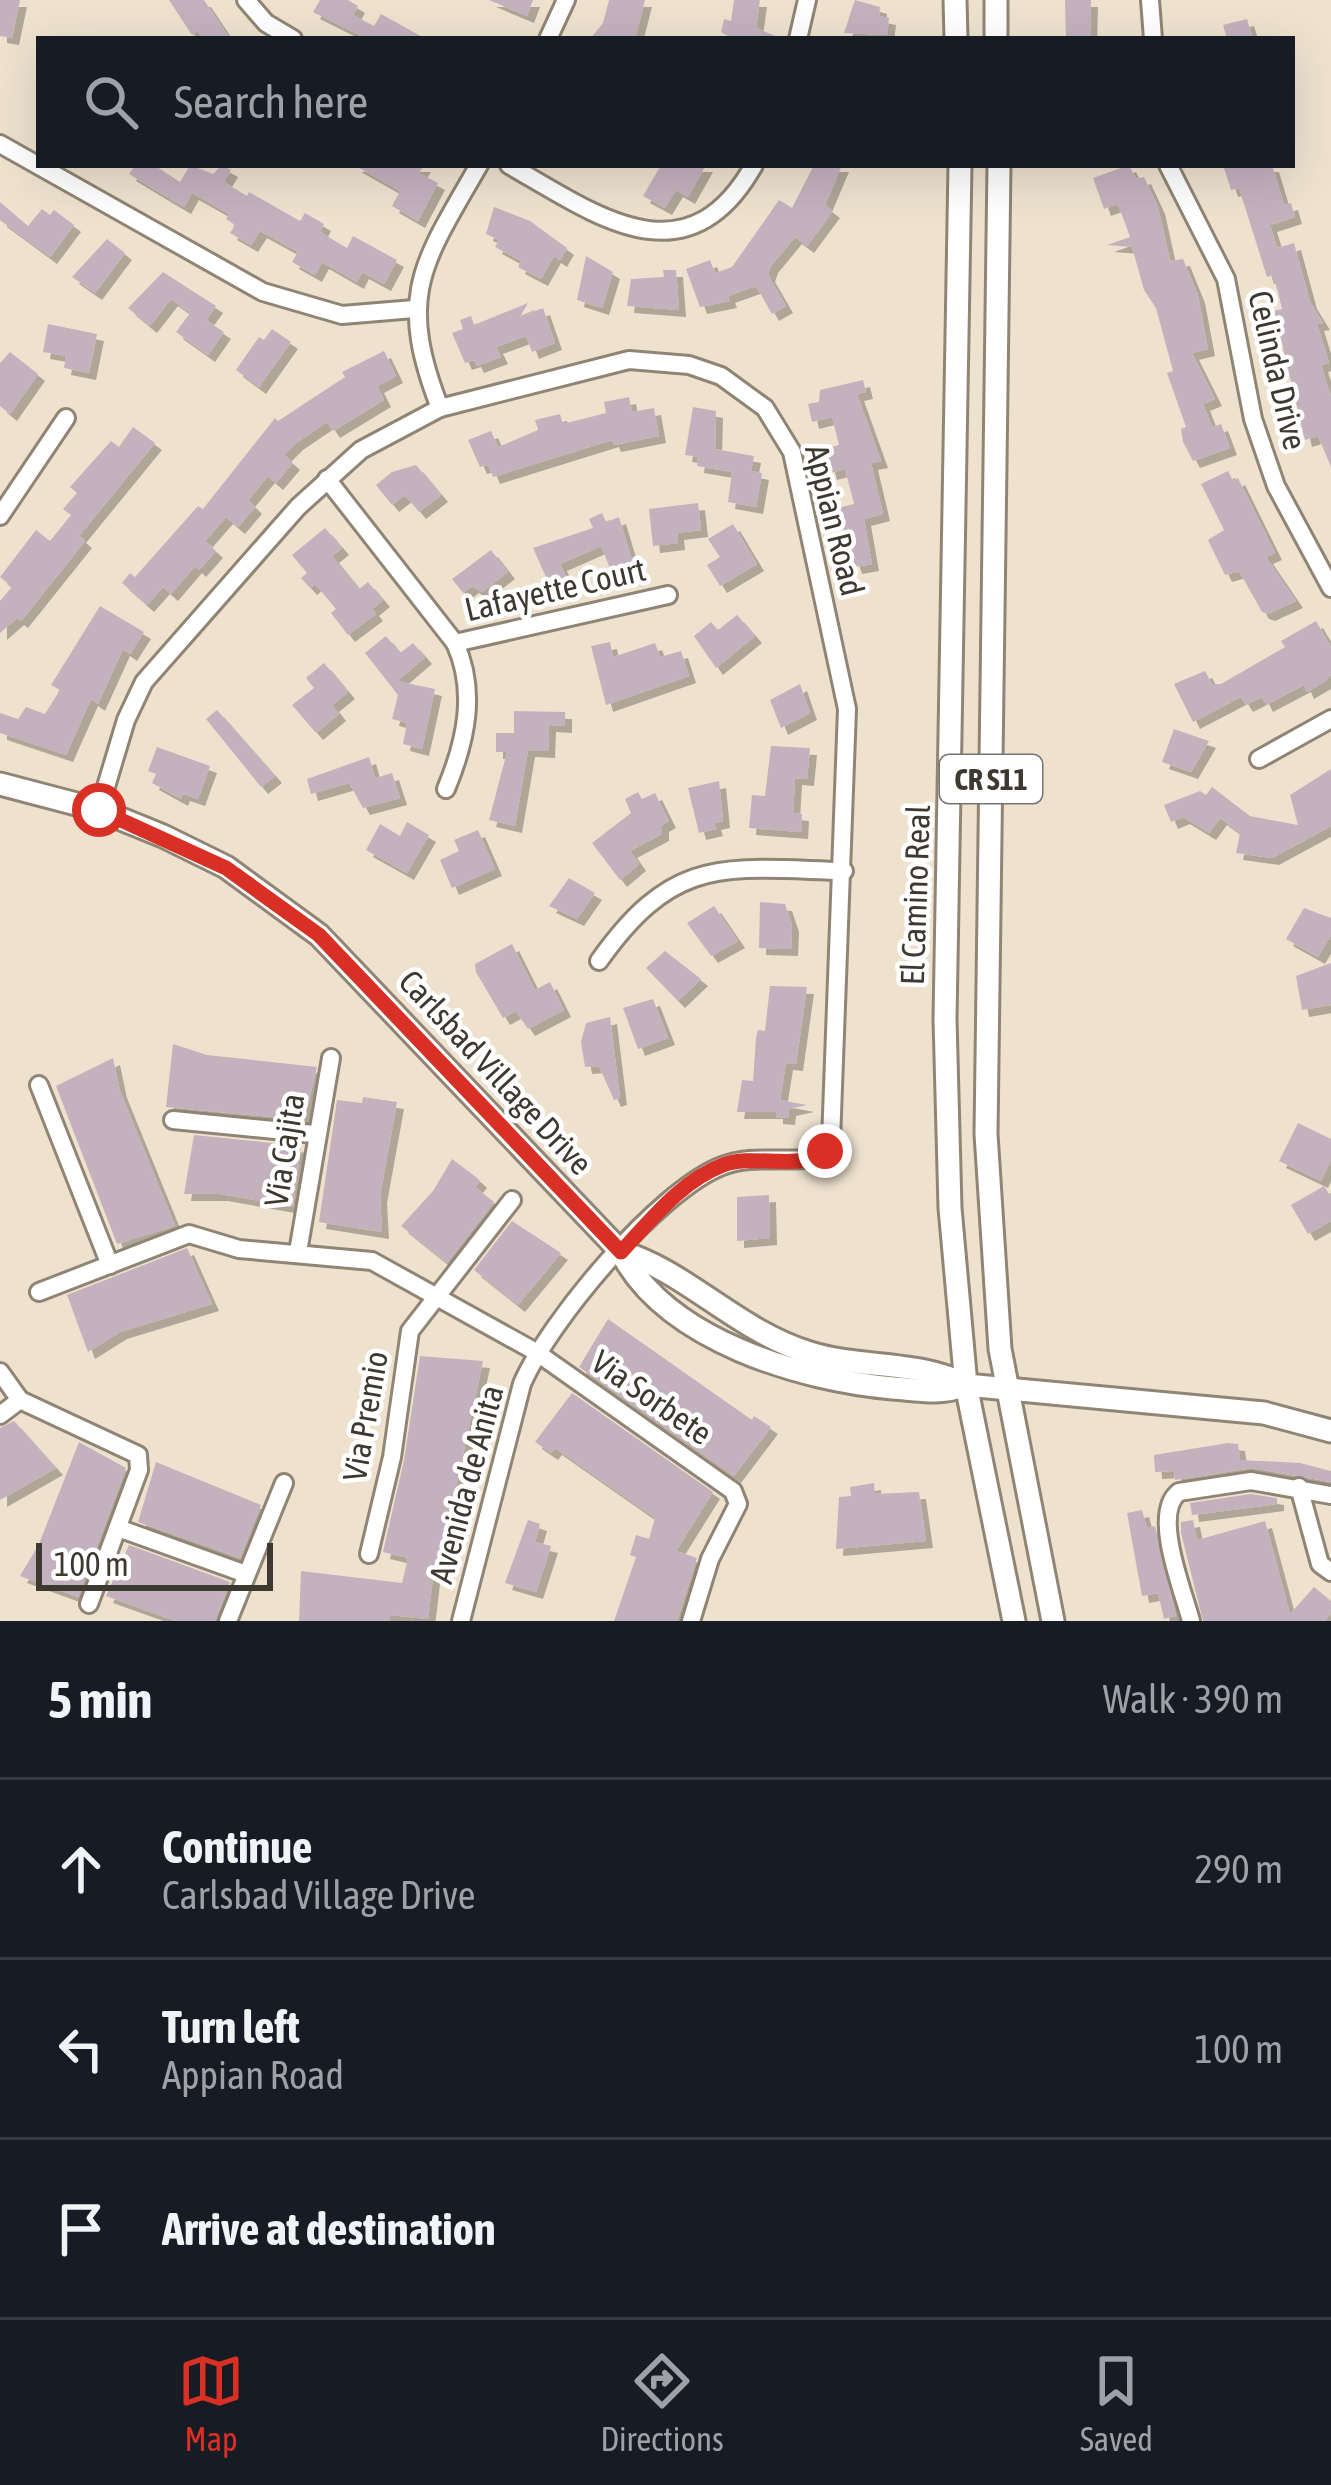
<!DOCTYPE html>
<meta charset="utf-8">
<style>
:root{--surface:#171b24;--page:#242831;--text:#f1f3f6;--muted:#9ea1a6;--line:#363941;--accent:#d93025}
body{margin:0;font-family:"Asap Condensed",sans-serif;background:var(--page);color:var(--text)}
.scale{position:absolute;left:36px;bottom:30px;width:237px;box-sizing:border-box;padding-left:12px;border:6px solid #3d3931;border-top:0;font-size:33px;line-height:42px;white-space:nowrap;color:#3d3931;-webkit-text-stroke:9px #fff;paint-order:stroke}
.stop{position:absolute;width:36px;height:36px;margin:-27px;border:9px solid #d93025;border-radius:50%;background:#fff}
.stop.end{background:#d93025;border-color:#fff;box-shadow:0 3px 12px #0008}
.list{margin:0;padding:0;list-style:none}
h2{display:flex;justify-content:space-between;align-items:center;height:156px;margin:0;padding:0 48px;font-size:51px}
h2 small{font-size:39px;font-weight:400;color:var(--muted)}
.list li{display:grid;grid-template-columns:78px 1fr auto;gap:36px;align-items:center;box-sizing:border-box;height:180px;padding:0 48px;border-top:3px solid var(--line)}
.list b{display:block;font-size:45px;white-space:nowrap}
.list p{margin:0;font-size:39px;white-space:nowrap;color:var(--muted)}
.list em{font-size:39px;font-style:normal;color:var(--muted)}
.icon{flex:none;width:66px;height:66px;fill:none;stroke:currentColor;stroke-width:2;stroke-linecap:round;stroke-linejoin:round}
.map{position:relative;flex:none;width:1331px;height:1621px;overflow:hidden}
.search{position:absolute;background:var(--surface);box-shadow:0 12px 48px #0002;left:36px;right:36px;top:36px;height:132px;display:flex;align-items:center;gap:30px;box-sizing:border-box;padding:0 42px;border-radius:0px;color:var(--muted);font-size:45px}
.sheet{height:696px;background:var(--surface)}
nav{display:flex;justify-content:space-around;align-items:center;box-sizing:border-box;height:168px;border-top:3px solid var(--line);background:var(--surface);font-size:33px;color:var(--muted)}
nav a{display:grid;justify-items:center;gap:6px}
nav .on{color:var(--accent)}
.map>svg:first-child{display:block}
.building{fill:#c4b1be;filter:url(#shadow)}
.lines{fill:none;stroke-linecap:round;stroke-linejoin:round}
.minor-casing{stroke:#908574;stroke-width:22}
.major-casing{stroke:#908574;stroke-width:27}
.minor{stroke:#fff;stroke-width:16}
.major{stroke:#fff;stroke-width:21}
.route{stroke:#d93025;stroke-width:15}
.labels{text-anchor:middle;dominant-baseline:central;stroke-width:9;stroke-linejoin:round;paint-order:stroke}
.shield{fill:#fff;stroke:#77746f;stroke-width:3}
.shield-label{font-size:30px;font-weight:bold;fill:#3d3931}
.street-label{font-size:33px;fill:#3d3931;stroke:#fff}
</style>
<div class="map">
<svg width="1331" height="1621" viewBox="0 0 1331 1621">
<defs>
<filter id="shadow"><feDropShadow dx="7" dy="7" stdDeviation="0" flood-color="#0004"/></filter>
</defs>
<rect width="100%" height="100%" fill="#eee2cf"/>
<!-- building -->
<g class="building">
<path d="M 0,0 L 20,0 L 12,38 L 0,36 Z"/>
<path d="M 169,0 L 204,0 L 230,39 L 203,39 L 198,31 L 192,35 Z"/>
<path d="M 320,0 L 348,0 L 358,6 L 353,15 L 374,26 L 381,14 L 426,39 L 367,39 L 313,12 Z"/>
<path d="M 489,0 L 533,0 L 527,16 Z"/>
<path d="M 609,0 L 645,0 L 635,39 L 590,39 L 603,23 Z"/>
<path d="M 734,0 L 760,0 L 756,28 L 783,39 L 733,39 L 721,32 L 724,19 L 731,21 Z"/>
<path d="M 855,0 L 880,7 L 879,16 L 889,18 L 887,35 L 844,33 Z"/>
<path d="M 1065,0 L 1091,0 L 1090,39 L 1066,39 Z"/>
<path d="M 1247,19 L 1253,39 L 1227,39 L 1223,25 Z"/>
<path d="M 135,165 L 154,165 L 180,182 L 190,165 L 213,174 L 222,165 L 231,170 L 224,182 L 247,196 L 249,192 L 300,221 L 305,213 L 324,224 L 320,232 L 347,248 L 353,236 L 397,260 L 384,284 L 362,272 L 357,282 L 322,262 L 315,275 L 292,262 L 298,252 L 260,231 L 251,245 L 230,233 L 235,225 L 226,219 L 229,214 L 192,193 L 184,207 L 167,197 L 129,174 Z"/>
<path d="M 354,165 L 424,165 L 419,173 L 438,183 L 418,221 L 392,206 L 400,191 Z"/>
<path d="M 661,165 L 706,165 L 688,197 L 676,190 L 665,208 L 643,196 Z"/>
<path d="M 814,165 L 842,165 L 825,205 L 833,211 L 807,246 L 795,237 L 771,266 L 768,275 L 786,306 L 772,314 L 756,286 L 728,296 L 730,301 L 700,307 L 686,269 L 710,260 L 715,273 L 732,267 L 779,200 L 792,208 Z"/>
<path d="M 1129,165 L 1136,179 L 1144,177 L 1158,207 L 1170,261 L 1183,259 L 1198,296 L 1208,349 L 1192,353 L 1215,399 L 1203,404 L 1212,427 L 1221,424 L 1230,448 L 1193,461 L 1183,442 L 1181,429 L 1186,427 L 1167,373 L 1173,371 L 1156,308 L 1144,290 L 1132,247 L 1107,245 L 1130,237 L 1118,204 L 1104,209 L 1093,178 Z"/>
<path d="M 1223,165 L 1272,165 L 1284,205 L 1291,203 L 1295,217 L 1270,225 L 1277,248 L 1294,243 L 1310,302 L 1323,323 L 1317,324 L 1329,363 L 1321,365 L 1331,397 L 1331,467 L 1318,436 L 1305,440 L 1274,311 L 1282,309 L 1278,292 L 1273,275 L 1267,277 L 1239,188 L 1231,190 Z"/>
<path d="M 0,202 L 28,226 L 42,209 L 50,215 L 54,210 L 74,225 L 50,257 L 0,220 Z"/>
<path d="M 494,207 L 530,221 L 567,248 L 560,260 L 554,256 L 541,279 L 518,267 L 521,261 L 495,247 L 499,240 L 486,234 Z"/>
<path d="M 107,239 L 125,253 L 95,293 L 72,277 Z"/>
<path d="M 586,256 L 613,272 L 602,308 L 577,300 Z"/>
<path d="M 663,270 L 676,270 L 679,310 L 627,306 L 631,279 L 664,277 Z"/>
<path d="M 163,272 L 216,306 L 206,320 L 224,332 L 208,355 L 176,332 L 190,313 L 171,299 L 150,326 L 128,308 Z"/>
<path d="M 528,303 L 520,317 L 543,308 L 555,343 L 532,352 L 526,336 L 496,347 L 501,357 L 477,366 L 474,360 L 465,363 L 452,333 L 463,329 L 460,320 L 471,316 L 474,325 Z"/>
<path d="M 48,324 L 97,334 L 89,373 L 64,368 L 66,356 L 43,352 Z"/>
<path d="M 272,329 L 291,342 L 259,387 L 236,370 L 259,337 L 264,340 Z"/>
<path d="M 384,351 L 396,376 L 377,386 L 384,400 L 333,431 L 327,422 L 296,443 L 284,455 L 293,463 L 276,483 L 268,476 L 248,500 L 255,507 L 238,527 L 226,517 L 205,541 L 216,551 L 199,570 L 195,566 L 171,594 L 163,587 L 147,605 L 122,583 L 130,573 L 135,577 L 198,506 L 203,509 L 275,418 L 278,421 L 345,377 L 342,372 Z"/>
<path d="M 10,352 L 38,374 L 10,414 L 0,406 L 0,363 Z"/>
<path d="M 863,380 L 866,392 L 857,394 L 881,461 L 871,463 L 883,514 L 864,519 L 872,564 L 855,567 L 837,508 L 854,504 L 845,469 L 830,473 L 824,449 L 839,445 L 832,417 L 812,422 L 808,404 L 819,402 L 820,390 Z"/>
<path d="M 629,397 L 632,412 L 654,408 L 659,436 L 614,445 L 612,440 L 493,477 L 488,465 L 480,467 L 468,440 L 491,431 L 498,447 L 538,430 L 535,420 L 560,414 L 563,424 L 606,413 L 604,402 Z"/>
<path d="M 693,407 L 716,411 L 715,449 L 754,456 L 751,471 L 762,473 L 756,507 L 728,502 L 732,472 L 697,466 L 698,457 L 685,455 Z"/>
<path d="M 133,427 L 155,443 L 79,536 L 85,541 L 21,621 L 17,618 L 0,633 L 0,601 L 12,587 L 0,577 L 36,530 L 50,541 L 71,515 L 63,509 L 77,493 L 70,487 L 111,441 L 119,447 Z"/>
<path d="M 416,465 L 441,495 L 419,512 L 405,495 L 392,505 L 376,485 L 392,472 Z"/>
<path d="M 1228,471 L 1233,481 L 1238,478 L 1275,553 L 1266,557 L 1296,601 L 1268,614 L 1262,612 L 1239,571 L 1225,575 L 1208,540 L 1224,530 L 1201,484 Z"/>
<path d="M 698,503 L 701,530 L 677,533 L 678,543 L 653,546 L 649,509 Z"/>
<path d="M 602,513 L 606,522 L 619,517 L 633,564 L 612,573 L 601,546 L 560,564 L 567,579 L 550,586 L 533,548 L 593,528 L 589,519 Z"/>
<path d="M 733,524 L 757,564 L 720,586 L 707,565 L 720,557 L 708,539 Z"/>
<path d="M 325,528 L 342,548 L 332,556 L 359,589 L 368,582 L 383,600 L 372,609 L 376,614 L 348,635 L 331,613 L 336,609 L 315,584 L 310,588 L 301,578 L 307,573 L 292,555 Z"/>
<path d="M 491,550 L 508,572 L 482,592 L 472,586 L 463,593 L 452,579 Z"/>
<path d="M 100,606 L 144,632 L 130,654 L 123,649 L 98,704 L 91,699 L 66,755 L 0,733 L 0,713 L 18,719 L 26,707 L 45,714 L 60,690 L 51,685 Z"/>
<path d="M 737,615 L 755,636 L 716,668 L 694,636 L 711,622 L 718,630 Z"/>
<path d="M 1316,621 L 1331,647 L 1331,675 L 1324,682 L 1307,692 L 1304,685 L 1266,705 L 1262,697 L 1246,705 L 1241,697 L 1193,722 L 1174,684 L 1205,671 L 1212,684 L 1221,684 L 1285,647 L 1281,641 Z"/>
<path d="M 386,636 L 400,653 L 413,643 L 425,657 L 397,681 L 435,689 L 422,749 L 403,744 L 407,723 L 392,719 L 398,695 L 365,653 Z"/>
<path d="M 610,642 L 613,657 L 655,643 L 660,657 L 681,651 L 689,676 L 606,705 L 591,646 Z"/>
<path d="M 324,663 L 348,692 L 332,705 L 339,714 L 316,733 L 292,705 L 314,688 L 306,678 Z"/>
<path d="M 800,684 L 810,713 L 781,728 L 770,700 Z"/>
<path d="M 217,710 L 275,776 L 261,787 L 206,719 Z"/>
<path d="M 514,711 L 565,712 L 565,726 L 549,725 L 548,751 L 528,750 L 515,826 L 489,820 L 507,752 L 496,752 L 496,733 L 514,733 Z"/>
<path d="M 1174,729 L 1209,741 L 1191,772 L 1162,762 Z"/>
<path d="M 771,746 L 810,748 L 807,779 L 795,778 L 793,813 L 802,814 L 801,832 L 749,828 L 752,795 L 765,796 Z"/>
<path d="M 157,747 L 210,766 L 198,799 L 183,794 L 181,799 L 152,783 L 156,774 L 148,771 Z"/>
<path d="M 369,757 L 375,778 L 392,773 L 400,798 L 363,808 L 349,783 L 311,794 L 307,779 Z"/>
<path d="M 1331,769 L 1331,826 L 1272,858 L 1236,853 L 1240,833 L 1220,818 L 1209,833 L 1183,817 L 1171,822 L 1164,805 L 1200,791 L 1206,795 L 1212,787 L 1250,816 L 1298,825 L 1290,795 Z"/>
<path d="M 719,781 L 723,821 L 714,823 L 716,829 L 699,833 L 688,788 Z"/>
<path d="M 638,792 L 642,799 L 655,793 L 669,821 L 662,825 L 662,834 L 630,851 L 639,864 L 620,880 L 592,843 L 631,813 L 625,799 Z"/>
<path d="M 407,822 L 429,835 L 407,873 L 366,850 L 380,824 L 400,836 Z"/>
<path d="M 478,830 L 495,869 L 452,888 L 440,860 L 459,851 L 454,840 Z"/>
<path d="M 569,878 L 595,893 L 577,919 L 549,906 Z"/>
<path d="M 760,902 L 785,904 L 792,925 L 791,949 L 759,948 Z"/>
<path d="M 714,906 L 738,941 L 711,956 L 687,923 Z"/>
<path d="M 1304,908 L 1331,918 L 1331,935 L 1318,957 L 1286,939 Z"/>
<path d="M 512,944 L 535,990 L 550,982 L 564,1010 L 528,1029 L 516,1011 L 503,1018 L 476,972 L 475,964 Z"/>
<path d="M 665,951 L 701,979 L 678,1001 L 646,968 Z"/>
<path d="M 1331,963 L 1331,1005 L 1302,1010 L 1296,976 Z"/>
<path d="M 770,986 L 807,987 L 796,1064 L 786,1063 L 780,1100 L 807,1105 L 789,1109 L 788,1118 L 776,1117 L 776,1112 L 737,1112 L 742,1080 L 753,1081 L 756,1038 L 758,1030 L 765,1031 Z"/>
<path d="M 653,999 L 668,1038 L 638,1049 L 623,1008 Z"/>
<path d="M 610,1017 L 620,1098 L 614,1100 L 599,1066 L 585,1067 L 581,1042 L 586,1023 Z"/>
<path d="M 173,1044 L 207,1055 L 317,1067 L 304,1120 L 166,1107 Z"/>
<path d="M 113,1058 L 120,1091 L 175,1226 L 117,1244 L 56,1086 Z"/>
<path d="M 363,1097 L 397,1102 L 380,1196 L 382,1232 L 319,1222 L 337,1100 L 362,1103 Z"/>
<path d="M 1298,1123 L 1331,1139 L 1331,1160 L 1321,1181 L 1279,1161 Z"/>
<path d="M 194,1135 L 301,1146 L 293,1207 L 221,1194 L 184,1194 Z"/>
<path d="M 452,1159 L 476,1177 L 480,1181 L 475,1187 L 494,1202 L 447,1263 L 401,1226 L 433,1191 Z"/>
<path d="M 1324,1186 L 1331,1197 L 1331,1221 L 1308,1234 L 1291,1205 Z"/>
<path d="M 769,1195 L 770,1238 L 737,1241 L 737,1197 Z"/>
<path d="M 512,1221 L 561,1253 L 518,1305 L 474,1270 Z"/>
<path d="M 187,1248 L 212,1304 L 120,1332 L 88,1352 L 67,1295 Z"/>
<path d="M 608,1319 L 752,1420 L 754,1416 L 771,1427 L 734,1476 L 579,1367 Z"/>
<path d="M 420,1356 L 483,1361 L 446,1534 L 447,1552 L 443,1571 L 434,1569 L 428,1619 L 390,1615 L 390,1621 L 299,1621 L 301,1571 L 402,1583 L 408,1558 L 383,1552 L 404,1460 Z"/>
<path d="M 572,1393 L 713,1492 L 676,1551 L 697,1558 L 677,1621 L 614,1621 L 636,1557 L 630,1555 L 636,1535 L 649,1539 L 655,1518 L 555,1448 L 551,1453 L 535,1442 Z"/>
<path d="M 14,1421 L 56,1468 L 0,1500 L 0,1428 Z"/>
<path d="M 79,1442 L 126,1468 L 78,1597 L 20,1576 L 39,1544 Z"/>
<path d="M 1228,1443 L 1238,1444 L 1240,1460 L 1300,1463 L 1331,1471 L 1331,1482 L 1252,1468 L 1175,1480 L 1174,1471 L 1155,1472 L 1154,1455 Z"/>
<path d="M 156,1462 L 261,1505 L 240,1558 L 138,1522 Z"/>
<path d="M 874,1483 L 875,1494 L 919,1492 L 926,1541 L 836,1549 L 839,1497 L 851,1496 L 850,1487 Z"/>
<path d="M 1251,1494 L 1277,1498 L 1277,1504 L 1192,1515 L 1190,1503 Z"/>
<path d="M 1142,1510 L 1147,1528 L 1155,1526 L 1176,1616 L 1164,1619 L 1158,1593 L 1142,1596 L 1127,1513 Z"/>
<path d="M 528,1520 L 540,1524 L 535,1542 L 551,1546 L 536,1592 L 505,1583 Z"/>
<path d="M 1193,1520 L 1197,1540 L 1265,1521 L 1290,1614 L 1314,1587 L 1331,1601 L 1331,1613 L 1325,1621 L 1203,1621 L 1181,1533 L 1181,1522 Z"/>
<path d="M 129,1545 L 230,1582 L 215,1621 L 176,1621 L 106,1596 Z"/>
</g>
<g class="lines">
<!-- minor casing -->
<g class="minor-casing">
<g id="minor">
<path d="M 246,0 L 266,23 L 293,39"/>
<path d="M 1150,0 L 1153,39"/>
<path d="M 548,39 L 566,0"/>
<path d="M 798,39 L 807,0"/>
<path d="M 0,144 L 263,292 L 342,315 L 414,309"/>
<path d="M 509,165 C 596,215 687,284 754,165"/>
<path d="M 1168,165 L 1226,279 L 1253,419 L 1276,486 L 1331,588"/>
<path d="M 440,408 C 396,295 422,264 479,165"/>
<path d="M 327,479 L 455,643 C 477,691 466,741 446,789"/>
<path d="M 0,516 L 66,418"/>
<path d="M 455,643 L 668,595"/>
<path d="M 1259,759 L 1331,719"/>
<path d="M 99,810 L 126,720 L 144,682 L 298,507 L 361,450 L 440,408 L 629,360 L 689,365 L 721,376 L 765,408 L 792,452 L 847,709 L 831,1141 L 815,1158 C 785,1163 751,1154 722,1166 C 658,1191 549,1321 522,1384 L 461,1621"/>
<path d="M 599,961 C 675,854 724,868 844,871"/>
<path d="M 39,1085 L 110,1265"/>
<path d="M 173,1120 L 314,1134"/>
<path d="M 298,1252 L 331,1058"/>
<path d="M 39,1292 L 189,1234 L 239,1249 L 372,1261 L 536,1352 L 733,1491 L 738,1504 L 710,1559 L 691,1621"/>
<path d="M 0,1372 L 20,1400"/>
<path d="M 20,1400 L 138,1455 L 139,1470 L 89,1604"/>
<path d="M 0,1415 L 20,1400"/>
<path d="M 1299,1487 L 1320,1564 L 1331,1572"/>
<path d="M 118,1528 L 246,1574"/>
<path d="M 369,1554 L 392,1457 L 410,1331 L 512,1200"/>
<path d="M 228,1621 L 284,1483"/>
<path d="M 1191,1621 C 1183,1590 1151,1513 1179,1492 L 1251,1481 L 1331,1495"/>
</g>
</g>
<!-- major casing -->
<g class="major-casing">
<g id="major">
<path d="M 955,0 L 956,39"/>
<path d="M 996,0 L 996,39"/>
<path d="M 960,165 L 945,1019 L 950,1208 L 966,1385 L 1014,1621"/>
<path d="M 999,165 L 986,1134 L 1000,1349 L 1053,1621"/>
<path d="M 0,784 L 99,810 L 163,836 L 226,867 L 319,935 L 621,1252 C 666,1340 801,1380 893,1388 C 919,1390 941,1395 966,1385"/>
<path d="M 621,1252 C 685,1270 737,1331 810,1353 C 861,1369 919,1360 966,1385 L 1264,1413 L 1331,1431"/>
</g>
</g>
<!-- minor -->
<use href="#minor" class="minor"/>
<!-- major -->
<use href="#major" class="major"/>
</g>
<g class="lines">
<!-- route -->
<path class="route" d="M 99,810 L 226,868 L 319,935 L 621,1252 C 651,1220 681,1181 723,1165 C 754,1153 799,1172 825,1151"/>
</g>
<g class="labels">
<!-- shield labels -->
<rect class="shield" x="940" y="755" width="102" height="48" rx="9"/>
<g class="shield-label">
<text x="991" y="779">CR S11</text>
</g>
<!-- street labels -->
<g class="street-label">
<text transform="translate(1278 370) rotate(77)">Celinda Drive</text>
<text transform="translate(835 520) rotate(76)">Appian Road</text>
<text transform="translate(555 589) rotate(-13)">Lafayette Court</text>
<text transform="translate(915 895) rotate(-88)">El Camino Real</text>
<text transform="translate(496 1072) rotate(47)">Carlsbad Village Drive</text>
<text transform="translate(284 1150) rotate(-81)">Via Cajita</text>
<text transform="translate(652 1397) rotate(35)">Via Sorbete</text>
<text transform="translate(365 1416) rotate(-80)">Via Premio</text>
<text transform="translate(466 1484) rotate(-75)">Avenida de Anita</text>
</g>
</g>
</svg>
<div class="scale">100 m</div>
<div class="stop" style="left:99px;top:810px"></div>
<div class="stop end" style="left:825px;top:1151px"></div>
<div class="search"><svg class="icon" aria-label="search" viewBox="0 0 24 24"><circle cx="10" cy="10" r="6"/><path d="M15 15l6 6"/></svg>Search here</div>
</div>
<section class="sheet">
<h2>5 min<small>Walk · 390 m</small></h2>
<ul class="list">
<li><svg class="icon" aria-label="ahead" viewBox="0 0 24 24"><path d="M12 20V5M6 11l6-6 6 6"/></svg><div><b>Continue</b><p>Carlsbad Village Drive</p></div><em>290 m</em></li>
<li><svg class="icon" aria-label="left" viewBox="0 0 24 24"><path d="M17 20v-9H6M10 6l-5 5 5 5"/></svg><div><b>Turn left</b><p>Appian Road</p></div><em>100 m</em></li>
<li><svg class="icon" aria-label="arrive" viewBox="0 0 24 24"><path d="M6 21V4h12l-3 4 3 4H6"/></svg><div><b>Arrive at destination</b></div></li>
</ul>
</section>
<nav>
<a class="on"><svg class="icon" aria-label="map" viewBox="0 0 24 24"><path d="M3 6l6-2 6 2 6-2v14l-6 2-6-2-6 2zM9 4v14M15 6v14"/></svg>Map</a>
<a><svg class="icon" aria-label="directions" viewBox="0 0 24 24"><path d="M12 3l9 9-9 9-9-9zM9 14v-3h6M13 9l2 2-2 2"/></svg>Directions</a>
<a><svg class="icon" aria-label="saved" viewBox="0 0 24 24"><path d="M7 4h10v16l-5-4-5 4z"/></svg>Saved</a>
</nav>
